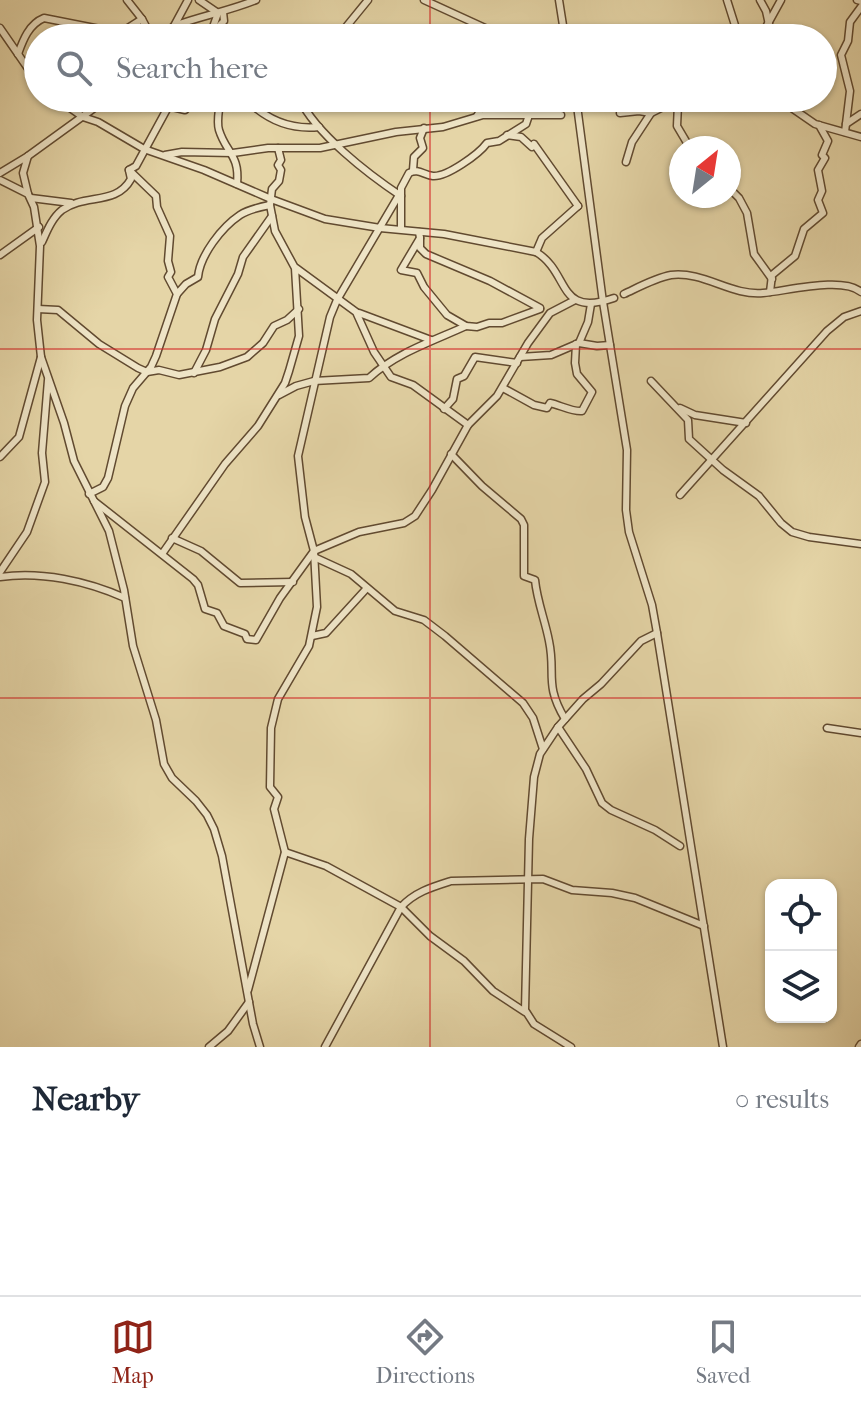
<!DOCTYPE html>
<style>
:root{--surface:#fff;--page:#f2f2f3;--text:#1f2937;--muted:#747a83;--line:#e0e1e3;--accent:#8f2418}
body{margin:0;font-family:"IM FELL French Canon",serif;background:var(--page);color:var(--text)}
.controls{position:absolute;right:24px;bottom:24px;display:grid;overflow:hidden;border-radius:16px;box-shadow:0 2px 6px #0004}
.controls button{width:72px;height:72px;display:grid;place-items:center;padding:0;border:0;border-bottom:2px solid var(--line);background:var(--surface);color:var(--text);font:40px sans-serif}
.compass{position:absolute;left:669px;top:136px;width:72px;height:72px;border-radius:50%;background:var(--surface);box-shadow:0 2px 6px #0004;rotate:30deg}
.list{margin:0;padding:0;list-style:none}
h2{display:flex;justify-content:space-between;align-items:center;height:104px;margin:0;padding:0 32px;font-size:34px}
h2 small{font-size:26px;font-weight:400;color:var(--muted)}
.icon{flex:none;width:44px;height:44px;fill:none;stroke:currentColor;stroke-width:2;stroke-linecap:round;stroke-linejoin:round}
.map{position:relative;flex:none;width:861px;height:1047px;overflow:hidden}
.search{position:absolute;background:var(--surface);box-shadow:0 2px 6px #0004;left:24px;right:24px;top:24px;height:88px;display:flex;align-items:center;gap:20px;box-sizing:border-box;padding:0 28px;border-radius:44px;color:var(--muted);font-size:30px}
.sheet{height:248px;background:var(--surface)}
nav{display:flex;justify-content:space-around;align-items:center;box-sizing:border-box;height:112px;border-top:2px solid var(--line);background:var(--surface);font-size:22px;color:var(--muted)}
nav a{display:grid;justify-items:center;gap:4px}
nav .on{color:var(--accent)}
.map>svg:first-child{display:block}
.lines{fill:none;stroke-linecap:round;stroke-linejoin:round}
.minor-casing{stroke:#614a30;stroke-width:9}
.minor{stroke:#eee4c6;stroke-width:6}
.grid{fill:none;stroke:#d62828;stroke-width:2;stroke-opacity:0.55}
</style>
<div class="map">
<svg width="861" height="1047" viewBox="0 0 861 1047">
<rect width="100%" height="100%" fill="#e5d5a7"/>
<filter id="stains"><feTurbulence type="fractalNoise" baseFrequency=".0025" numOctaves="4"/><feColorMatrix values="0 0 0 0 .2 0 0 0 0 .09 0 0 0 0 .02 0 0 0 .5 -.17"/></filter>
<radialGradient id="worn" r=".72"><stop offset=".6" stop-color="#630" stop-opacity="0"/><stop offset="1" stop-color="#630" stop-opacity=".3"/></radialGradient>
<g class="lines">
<!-- minor casing -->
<g class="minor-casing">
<g id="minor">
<path d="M 127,0 L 142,19"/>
<path d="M 199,0 L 218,13 L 213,27 L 204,38"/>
<path d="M 424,0 L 507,38"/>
<path d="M 559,0 L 565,38"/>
<path d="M 727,0 L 739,38"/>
<path d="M 760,0 L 766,11 L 772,38"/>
<path d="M 857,0 L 861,1"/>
<path d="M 223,12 L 224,21 L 220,25 L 231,38"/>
<path d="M 174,26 C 201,16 229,11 256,0"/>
<path d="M 0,28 L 38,83"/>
<path d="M 160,38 L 174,26 L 188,0"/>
<path d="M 337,38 L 368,0"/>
<path d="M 760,38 L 781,0"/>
<path d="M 18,54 C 23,40 29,24 44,18 L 120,33 L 142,19 L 150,34"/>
<path d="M 56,98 L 83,117 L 98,122 L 144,149 L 204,170 L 271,199 L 325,219 L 380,228 L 444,234 L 536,252 C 571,273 556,318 614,298"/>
<path d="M 208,98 L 220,102"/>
<path d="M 220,98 C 220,108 216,120 219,130 C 226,153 240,155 237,184"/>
<path d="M 245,98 C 265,119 290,130 319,127"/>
<path d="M 299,98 C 316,134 368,174 401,196"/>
<path d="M 576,98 L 603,302 L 627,450 L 626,510 L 629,532 L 652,605 L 657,633 L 723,1047"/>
<path d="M 771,98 L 786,104 L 815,124 L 861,137"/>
<path d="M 678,104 L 677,126 L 690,148"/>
<path d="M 168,106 L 185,110 L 197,98"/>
<path d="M 620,113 L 639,111 L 651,113 L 669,104 L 678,104 L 699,98"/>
<path d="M 477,116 L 488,98"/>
<path d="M 846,124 L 861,114"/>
<path d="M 845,132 L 850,91 L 841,55 L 848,41 L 850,22 L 861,7"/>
<path d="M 507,135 L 521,137 L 532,147 L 534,144 L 578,206"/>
<path d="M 165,155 L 182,152 L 233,153 L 268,148 L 320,148 L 396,132 L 443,127 L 483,115 L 561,115"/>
<path d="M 626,162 L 632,142 L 651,113"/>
<path d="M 413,170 L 414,157 L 423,148 L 420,138 L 424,128"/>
<path d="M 0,173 L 28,156 L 108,98"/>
<path d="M 0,180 L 28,194 L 34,207 L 40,246 L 37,320 L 41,357 L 64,423 L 74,461 L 109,531 L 124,590 L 133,646 L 156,720 L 164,764 L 172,778 L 196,801 L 207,815 L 214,829 L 222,856 L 253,1024 L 260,1047"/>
<path d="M 729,188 L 739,198 L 747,213 L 754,254 L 772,279"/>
<path d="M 28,194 L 23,173 L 28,156"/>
<path d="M 31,198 L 71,203"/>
<path d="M 401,229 L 401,188 L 409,173 C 419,168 423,175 433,176 C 447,177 479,154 487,143 L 499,141 L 526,124 L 529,115"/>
<path d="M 419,232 L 420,238 L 401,270 L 417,273 L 424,287 L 447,315 L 466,326 L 477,327 L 489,323 L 502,323 L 540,309"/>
<path d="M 420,238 L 420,248 L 426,254 L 490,281 L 540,308"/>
<path d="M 42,242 C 47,231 52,218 62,210 C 85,193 116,206 131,179 L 129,170 L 136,166 L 173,98"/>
<path d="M 536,252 L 542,238 L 578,206"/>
<path d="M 0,255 L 39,227"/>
<path d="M 296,268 L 356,312 L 374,352 L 391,377 L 413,385 L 468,425"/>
<path d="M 770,292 L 772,275 L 795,256 L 804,229 L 823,213 L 818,200 L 822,191 L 818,170 L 825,158 L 822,155 L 828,141 L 819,125"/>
<path d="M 177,294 L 186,284 L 198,277 C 200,255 222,227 240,215 C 249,209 260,207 270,205"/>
<path d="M 624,294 C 639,287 655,278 671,275 C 704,271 731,296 763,293 C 787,291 843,276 861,292"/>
<path d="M 38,309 L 58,310 L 99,344 L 138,368 L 147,372 L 159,370 L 179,375 L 220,367 L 247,357 L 263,343 L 274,326 L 287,320 L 299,309"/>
<path d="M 359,313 L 431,340"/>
<path d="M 579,343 L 588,322 L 591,304"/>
<path d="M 520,357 L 551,355 L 579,343 L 597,346 L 610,345"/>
<path d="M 194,373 L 206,350 L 215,319 L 238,274 L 243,257 L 272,216"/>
<path d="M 651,381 L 688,420 L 689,439 L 723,470 L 759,496 L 781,523 L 792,532 L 809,537 L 861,544"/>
<path d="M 503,388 L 534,405 L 547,408 L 550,403 C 560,405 572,412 582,411 L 592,392 L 577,374 L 575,363 L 576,344"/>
<path d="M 279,395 L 296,386 L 314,381 L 369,378 C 396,353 433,341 466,326"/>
<path d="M 680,408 L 695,415 L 746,423"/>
<path d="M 444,409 L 453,399 L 457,379 L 464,376 L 475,357 L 517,363"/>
<path d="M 451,454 L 482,486 L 521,519 L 524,525 L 524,576 L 535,580 C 537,601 545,620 549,641 C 556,674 544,684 565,719"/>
<path d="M 0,457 L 19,437 L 41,357"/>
<path d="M 89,494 L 103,487 L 108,478 L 125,406 L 133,388 L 151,367 L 156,356 L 177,294 L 168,277 L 171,272 L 168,261 L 170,236 L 157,207 L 156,196 L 129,170"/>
<path d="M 680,495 L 827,331 L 844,317 L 861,311"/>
<path d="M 94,501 L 193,579 L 198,585 L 205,609 L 217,613 L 224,626 L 245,634 L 247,639 L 256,640 L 280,598 L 314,551 L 359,532 L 404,523 L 415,516 L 432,490 L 468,425 L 497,396 L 528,343 L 550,313 L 575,300"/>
<path d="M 172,538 L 201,551 L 240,583 L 293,582"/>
<path d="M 162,554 L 225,464 L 258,426 L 285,383 L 289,371 L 299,336 L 295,268 L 275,231 L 270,205 L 272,189 L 279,181 L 281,170 L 278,165 L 281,160 L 278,148"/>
<path d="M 314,557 L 351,574 L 395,611 L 424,620 L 445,636 L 523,703 L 533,718 L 543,749"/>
<path d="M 0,572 L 27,532 L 45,482 L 42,453 L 48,380"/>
<path d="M 0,577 C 41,571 87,581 125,598"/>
<path d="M 312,636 L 326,633 L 367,588"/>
<path d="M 558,727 L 586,769 L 602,803 L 611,810 L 655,830 L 680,846"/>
<path d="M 827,728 L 861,733"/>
<path d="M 285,852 L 326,866 L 401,907 L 430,936 L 464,961 L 493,991 L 525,1012"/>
<path d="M 248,990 L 285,852 L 274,809 L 278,797 L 270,787 L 271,728 L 278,699 L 309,646 L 317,607 L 314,551 L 305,517 L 298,456 L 330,317 L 337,300 L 399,195"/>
<path d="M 209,1047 L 228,1031 L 249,1002"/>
<path d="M 325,1047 L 401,907 C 415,892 432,887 451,881 L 543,879 L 572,890 L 612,893 L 635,898 L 704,926"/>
<path d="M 571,1047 L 534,1024 L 525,1010 L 529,839 L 534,777 L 540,754 L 558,727 L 583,699 L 601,684 L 641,641 L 657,633"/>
<path d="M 859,1047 L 861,1044"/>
</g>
</g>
<!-- minor -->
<use href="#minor" class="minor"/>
</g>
<!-- grid -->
<path class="grid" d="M 430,0 L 430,38M 430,98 L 430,1047M 0,349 L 861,349M 0,698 L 861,698"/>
<rect width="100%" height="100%" filter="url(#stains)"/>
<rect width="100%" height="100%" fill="url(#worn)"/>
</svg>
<div class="controls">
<button><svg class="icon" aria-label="locate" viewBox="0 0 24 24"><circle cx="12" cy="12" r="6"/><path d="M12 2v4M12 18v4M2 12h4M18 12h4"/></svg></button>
<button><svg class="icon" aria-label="layers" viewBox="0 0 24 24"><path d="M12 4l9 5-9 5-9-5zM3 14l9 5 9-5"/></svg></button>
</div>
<svg class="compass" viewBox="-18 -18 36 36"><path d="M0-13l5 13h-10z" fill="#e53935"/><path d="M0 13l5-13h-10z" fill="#747a83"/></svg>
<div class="search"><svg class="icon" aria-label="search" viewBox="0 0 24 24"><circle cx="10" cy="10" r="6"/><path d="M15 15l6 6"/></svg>Search here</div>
</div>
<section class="sheet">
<h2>Nearby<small>0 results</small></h2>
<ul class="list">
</ul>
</section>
<nav>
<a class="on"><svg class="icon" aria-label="map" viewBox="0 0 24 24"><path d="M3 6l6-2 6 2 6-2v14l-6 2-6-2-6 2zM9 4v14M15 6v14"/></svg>Map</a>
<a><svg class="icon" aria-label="directions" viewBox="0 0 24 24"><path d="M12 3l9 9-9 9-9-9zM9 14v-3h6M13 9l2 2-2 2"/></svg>Directions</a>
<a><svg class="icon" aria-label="saved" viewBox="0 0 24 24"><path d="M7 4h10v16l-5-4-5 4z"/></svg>Saved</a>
</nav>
